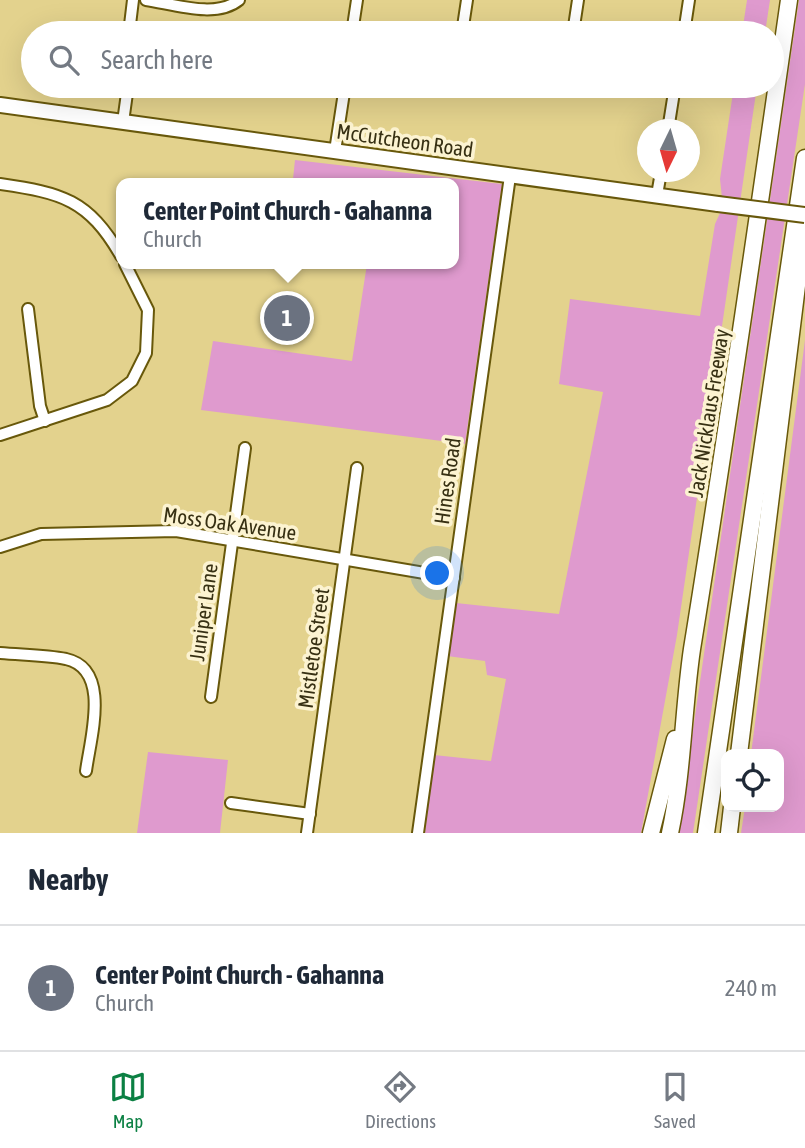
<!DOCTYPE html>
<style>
:root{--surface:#fff;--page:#f6f6f7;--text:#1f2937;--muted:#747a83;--line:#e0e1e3;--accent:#0b8043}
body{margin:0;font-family:"Asap Condensed",sans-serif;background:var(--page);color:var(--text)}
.controls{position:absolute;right:21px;bottom:21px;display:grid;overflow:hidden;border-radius:14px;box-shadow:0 7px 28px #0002}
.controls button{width:63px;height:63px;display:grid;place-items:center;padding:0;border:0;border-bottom:2px solid var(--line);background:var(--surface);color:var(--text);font:35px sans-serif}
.compass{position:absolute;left:637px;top:119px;width:63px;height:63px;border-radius:50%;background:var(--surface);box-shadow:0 7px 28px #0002;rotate:185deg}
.you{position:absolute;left:438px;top:574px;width:24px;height:24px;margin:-18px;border:5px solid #fff;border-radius:50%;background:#1a73e8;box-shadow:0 0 0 10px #1a73e833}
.badge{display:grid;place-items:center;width:46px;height:46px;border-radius:50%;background:var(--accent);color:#fff;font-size:23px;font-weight:700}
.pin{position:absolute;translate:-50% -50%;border:4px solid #fff;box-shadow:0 2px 7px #0006}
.popup{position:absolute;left:116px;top:178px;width:343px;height:91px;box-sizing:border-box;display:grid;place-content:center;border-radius:14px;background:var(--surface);filter:drop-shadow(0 2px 5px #0005);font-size:23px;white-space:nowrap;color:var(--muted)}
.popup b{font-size:26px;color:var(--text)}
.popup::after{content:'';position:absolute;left:50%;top:100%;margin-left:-14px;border:14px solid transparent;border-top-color:var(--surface)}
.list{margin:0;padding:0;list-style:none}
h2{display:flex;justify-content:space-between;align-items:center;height:91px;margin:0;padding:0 28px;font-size:30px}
h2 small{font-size:23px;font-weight:400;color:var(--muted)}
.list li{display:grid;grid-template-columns:46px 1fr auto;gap:21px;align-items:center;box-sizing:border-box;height:126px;padding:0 28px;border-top:2px solid var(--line)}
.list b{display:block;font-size:26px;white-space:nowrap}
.list p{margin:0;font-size:23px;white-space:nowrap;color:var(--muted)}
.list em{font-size:23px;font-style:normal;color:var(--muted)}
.icon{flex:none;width:38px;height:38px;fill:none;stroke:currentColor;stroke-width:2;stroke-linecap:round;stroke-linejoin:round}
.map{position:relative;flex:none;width:805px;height:833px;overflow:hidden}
.search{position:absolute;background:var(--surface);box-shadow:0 7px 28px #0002;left:21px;right:21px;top:21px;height:77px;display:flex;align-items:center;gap:18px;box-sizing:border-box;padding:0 24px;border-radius:38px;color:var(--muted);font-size:26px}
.sheet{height:217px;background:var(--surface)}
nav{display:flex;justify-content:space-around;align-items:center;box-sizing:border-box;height:98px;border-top:2px solid var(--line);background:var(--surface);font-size:19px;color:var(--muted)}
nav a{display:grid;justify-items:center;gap:4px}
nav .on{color:var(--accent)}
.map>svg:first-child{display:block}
.green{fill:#df9ace}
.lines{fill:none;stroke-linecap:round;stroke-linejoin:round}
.minor-casing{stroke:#68580b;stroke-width:14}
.major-casing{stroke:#68580b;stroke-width:18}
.highway-casing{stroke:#68580b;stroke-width:19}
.minor{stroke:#fff;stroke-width:10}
.major{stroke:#fff;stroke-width:14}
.highway{stroke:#fff;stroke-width:16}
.major-bridge-casing{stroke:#68580b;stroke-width:18;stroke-linecap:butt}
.major-bridge{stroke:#fff;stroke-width:14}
.labels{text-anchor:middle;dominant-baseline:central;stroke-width:7;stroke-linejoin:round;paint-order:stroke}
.street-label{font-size:21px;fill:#373013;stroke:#fcf3d1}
</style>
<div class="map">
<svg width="805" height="833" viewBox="0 0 805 833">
<rect width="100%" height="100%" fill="#e3d28d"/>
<!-- green -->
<g class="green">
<path d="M 747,0 L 770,0 L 765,33 L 742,33 Z"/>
<path d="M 799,0 L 805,0 L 805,84 L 693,833 L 678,833 Z"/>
<path d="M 734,86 L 757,86 L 677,635 L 641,833 L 425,833 L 434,755 L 491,761 L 506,679 L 487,675 L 485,661 L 447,656 L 456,603 L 559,614 L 603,392 L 559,384 L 570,299 L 700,316 L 715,224 L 720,213 L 732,214 L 734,200 L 722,198 L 720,179 Z"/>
<path d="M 295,160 L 502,184 L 465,444 L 201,410 L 213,341 L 352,361 L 367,264 L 453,264 L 453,183 L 298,183 L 293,179 Z"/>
<path d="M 805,340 L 805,833 L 741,833 L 745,807 L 779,807 L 779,754 L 751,754 Z"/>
<path d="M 148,752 L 228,760 L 220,833 L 137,833 Z"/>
</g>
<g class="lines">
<!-- minor casing -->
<g class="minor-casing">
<g id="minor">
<path d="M 146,0 C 173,4 216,19 239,0"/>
<path d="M 129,33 L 133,0"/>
<path d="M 352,33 L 357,0"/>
<path d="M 462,33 L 467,0"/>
<path d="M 573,33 L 578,0"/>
<path d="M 684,33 L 689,0"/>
<path d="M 123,122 L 128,86"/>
<path d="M 668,130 L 675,86"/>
<path d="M 335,151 L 345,86"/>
<path d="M 0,184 C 62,193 88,199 121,256"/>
<path d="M 657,195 L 661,172"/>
<path d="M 28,309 L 40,406 L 45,421"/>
<path d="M 0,435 L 107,400 L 132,381 L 146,353 L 148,310 L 125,264"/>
<path d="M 0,547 L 41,534 L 176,531 L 454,578"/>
<path d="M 0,653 C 22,655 45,655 66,659 C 112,669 90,739 86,771"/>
<path d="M 211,697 L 245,448"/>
<path d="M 231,803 L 310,814"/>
<path d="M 307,833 L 357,468"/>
<path d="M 418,833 L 510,176"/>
</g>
</g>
<!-- major casing -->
<g class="major-casing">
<path id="major" d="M 0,105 L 718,204"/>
</g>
<!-- highway casing -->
<g class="highway-casing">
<g id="highway">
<path d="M 739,754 L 804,229"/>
<path d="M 651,833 L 675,739"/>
<path d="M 670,833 C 683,773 683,710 692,649 C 727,433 758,217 789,0"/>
<path d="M 706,833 L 805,158"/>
<path d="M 729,833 L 732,807"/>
</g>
</g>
<!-- minor -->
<use href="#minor" class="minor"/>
<!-- major -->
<use href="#major" class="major"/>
<!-- highway -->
<use href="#highway" class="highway"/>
<!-- major-bridge casing -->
<g class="major-bridge-casing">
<path id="major-bridge" d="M 718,204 L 805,215"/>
</g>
<!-- major-bridge -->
<use href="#major-bridge" class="major-bridge"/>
</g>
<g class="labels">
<!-- street labels -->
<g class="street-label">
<text transform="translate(405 140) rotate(8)">McCutcheon Road</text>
<text transform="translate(708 413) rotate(-81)">Jack Nicklaus Freeway</text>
<text transform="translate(447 481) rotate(-82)">Hines Road</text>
<text transform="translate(230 523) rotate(8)">Moss Oak Avenue</text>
<text transform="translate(203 612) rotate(-82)">Juniper Lane</text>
<text transform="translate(313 648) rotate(-82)">Mistletoe Street</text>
</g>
</g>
</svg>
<div class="controls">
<button><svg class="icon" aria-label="locate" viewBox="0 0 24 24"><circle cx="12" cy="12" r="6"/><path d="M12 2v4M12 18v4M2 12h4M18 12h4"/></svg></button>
</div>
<svg class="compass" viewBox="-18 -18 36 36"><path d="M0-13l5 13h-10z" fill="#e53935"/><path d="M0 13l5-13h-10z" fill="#747a83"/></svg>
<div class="you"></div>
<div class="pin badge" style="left:287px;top:318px;background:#6b7280">1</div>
<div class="popup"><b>Center Point Church - Gahanna</b>Church</div>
<div class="search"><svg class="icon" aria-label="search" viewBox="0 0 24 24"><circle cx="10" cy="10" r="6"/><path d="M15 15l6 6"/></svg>Search here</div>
</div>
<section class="sheet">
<h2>Nearby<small></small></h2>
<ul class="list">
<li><span class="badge" style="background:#6b7280">1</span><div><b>Center Point Church - Gahanna</b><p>Church</p></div><em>240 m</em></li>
</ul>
</section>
<nav>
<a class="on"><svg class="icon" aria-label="map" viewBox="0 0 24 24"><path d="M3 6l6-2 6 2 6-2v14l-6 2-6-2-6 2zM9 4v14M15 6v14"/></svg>Map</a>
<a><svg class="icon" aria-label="directions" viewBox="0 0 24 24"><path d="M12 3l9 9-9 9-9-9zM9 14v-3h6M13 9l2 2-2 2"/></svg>Directions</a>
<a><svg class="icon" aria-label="saved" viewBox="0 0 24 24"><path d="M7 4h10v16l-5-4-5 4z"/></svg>Saved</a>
</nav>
